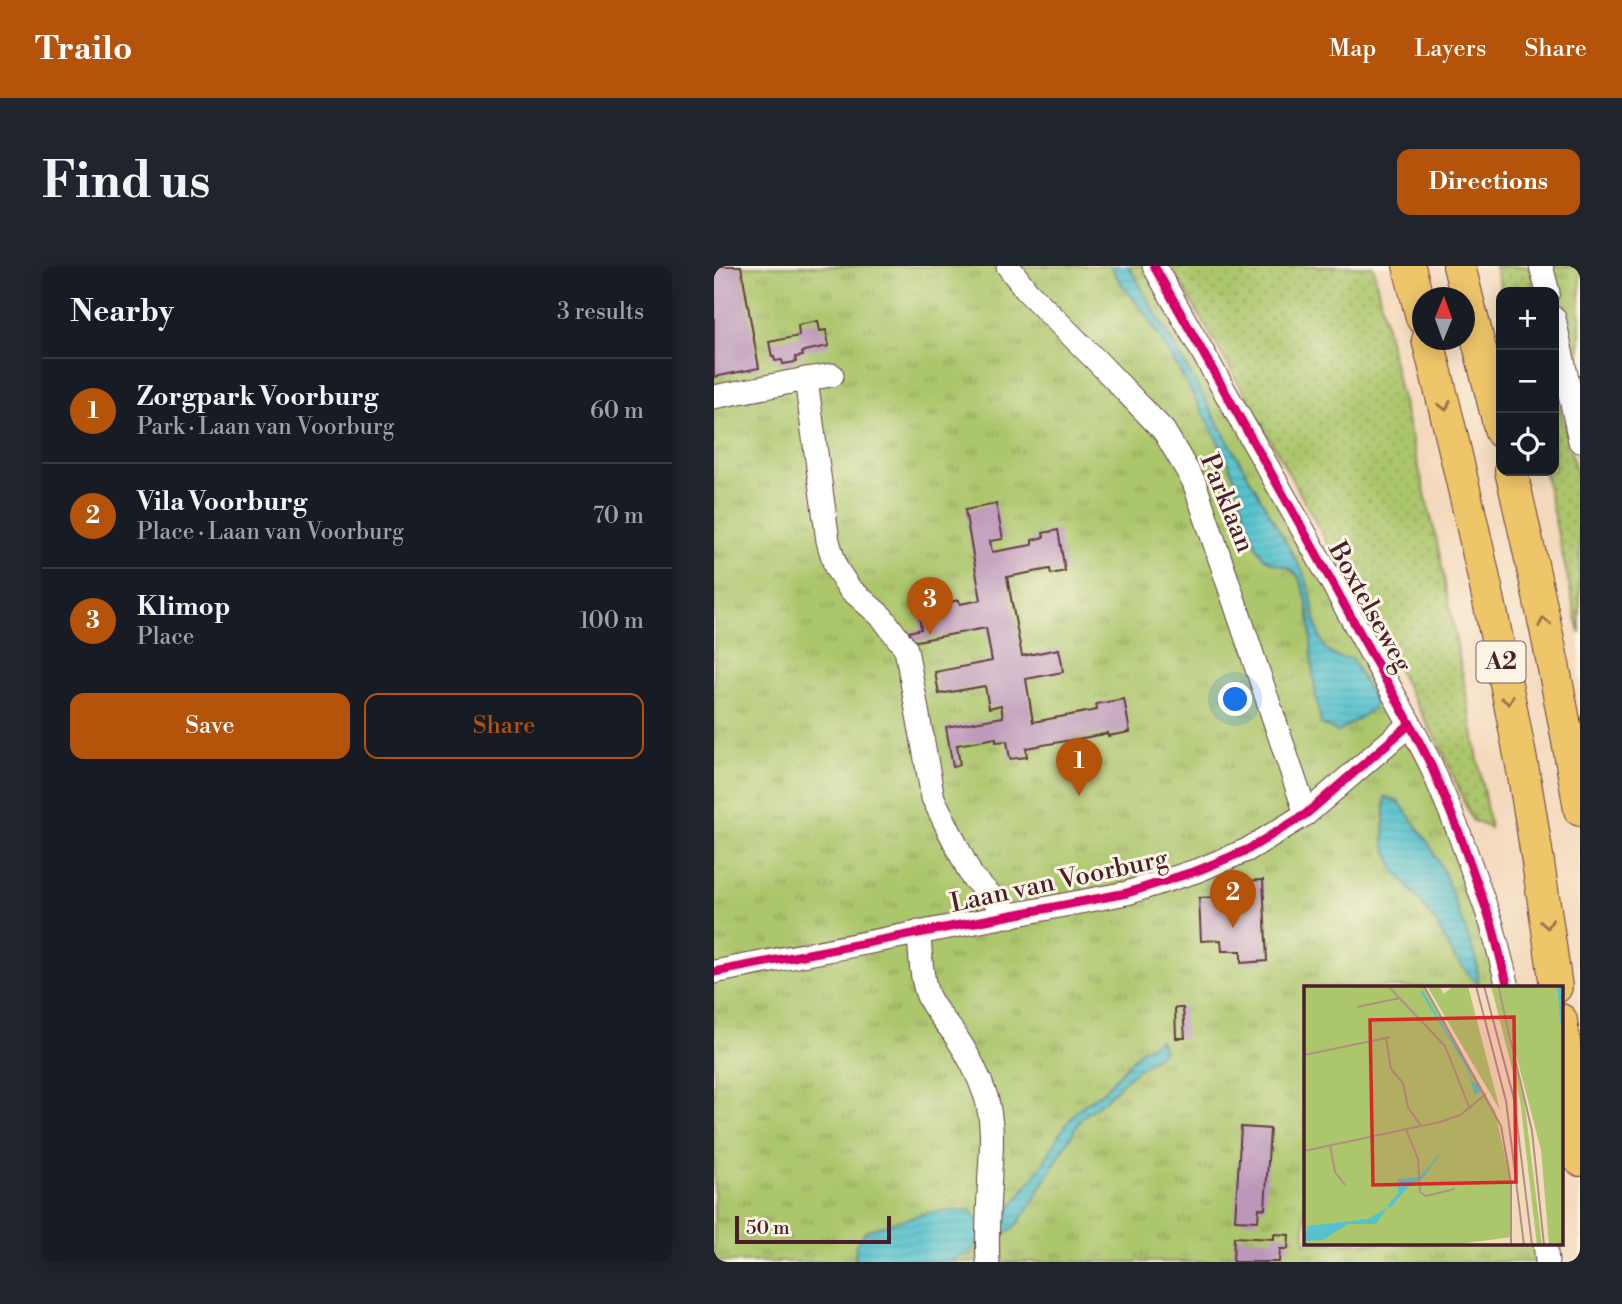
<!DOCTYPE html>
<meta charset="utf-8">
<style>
:root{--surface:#171b24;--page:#20242c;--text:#f1f3f6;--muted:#9ea1a6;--line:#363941;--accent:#b45309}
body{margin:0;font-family:"Libre Bodoni",serif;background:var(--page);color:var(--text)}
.controls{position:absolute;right:21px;top:21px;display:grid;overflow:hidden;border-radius:14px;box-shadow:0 4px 18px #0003}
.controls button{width:63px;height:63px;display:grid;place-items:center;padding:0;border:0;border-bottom:2px solid var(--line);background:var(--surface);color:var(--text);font:35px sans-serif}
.compass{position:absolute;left:698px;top:21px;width:63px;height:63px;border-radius:50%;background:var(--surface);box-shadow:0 4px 18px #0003;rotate:1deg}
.scale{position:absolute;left:21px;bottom:18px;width:156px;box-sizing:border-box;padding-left:7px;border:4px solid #4a1f2b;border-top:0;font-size:19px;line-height:24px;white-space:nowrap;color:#4a1f2b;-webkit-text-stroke:5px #fcf5e5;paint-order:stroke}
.you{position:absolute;left:522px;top:434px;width:24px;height:24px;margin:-18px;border:5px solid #fff;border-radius:50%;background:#1a73e8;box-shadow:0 0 0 10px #1a73e833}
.badge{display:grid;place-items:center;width:46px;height:46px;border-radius:50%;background:var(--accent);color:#fff;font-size:23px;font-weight:700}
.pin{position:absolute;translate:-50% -58px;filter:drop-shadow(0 2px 4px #0008)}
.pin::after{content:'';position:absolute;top:37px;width:24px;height:21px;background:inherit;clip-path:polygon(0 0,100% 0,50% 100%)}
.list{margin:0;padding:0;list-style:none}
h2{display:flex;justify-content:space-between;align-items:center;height:91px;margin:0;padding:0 28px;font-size:30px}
h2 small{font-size:23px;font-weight:400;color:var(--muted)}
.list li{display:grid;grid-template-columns:46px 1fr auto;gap:21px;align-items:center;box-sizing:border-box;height:105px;padding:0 28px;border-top:2px solid var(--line)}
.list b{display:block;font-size:26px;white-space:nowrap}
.list p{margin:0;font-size:23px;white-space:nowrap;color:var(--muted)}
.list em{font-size:23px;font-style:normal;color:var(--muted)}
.actions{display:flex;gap:14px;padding:21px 28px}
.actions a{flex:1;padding:16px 0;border:2px solid var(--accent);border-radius:14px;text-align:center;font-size:24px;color:var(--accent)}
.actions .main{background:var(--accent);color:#fff}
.icon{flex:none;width:38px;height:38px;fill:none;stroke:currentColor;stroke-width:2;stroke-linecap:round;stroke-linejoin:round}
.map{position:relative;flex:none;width:866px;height:996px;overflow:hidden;border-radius:14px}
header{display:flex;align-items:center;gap:42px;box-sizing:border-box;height:98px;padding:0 35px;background:var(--accent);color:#fff}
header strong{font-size:33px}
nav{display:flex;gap:38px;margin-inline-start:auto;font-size:24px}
.intro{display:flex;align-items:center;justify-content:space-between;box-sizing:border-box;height:168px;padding:0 42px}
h1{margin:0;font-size:49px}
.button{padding:18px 32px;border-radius:14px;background:var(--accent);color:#fff;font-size:24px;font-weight:700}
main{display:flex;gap:42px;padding:0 42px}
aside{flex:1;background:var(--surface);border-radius:14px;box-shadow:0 4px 18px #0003}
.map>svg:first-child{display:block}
.grass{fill:url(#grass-dots);stroke:#7b724c;stroke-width:2}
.park{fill:url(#park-tufts);stroke:#7b724c;stroke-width:2}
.water{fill:url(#water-rules);stroke:#50707c;stroke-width:2}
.building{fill:#bb97ba}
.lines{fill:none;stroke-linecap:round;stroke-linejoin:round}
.minor-casing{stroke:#643b41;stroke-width:25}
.highway-casing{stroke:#643b41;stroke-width:34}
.minor{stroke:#fff;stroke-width:23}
.highway{stroke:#eec569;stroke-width:32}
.cycleway-casing{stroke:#fcf5e5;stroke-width:13}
.cycleway{stroke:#d6006c;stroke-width:9}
.oneway{stroke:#9c724a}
.labels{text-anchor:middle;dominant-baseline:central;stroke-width:6;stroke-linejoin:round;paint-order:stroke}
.shield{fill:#fcf5e5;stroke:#7f5f63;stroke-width:2}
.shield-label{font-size:24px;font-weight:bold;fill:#4a1f2b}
.street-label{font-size:26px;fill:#4a1f2b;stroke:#fcf5e5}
.inset-river{fill:none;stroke:#55c2cd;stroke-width:3.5}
.inset-road{fill:none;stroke:#b08f83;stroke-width:2}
.view{fill:#d62828;fill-opacity:0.15;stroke:#d62828;stroke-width:3.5}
.inset-edge{fill:none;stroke:#4a1f2b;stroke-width:3.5}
</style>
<header>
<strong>Trailo</strong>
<nav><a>Map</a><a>Layers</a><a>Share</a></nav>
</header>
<div class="intro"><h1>Find us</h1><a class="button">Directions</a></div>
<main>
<aside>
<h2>Nearby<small>3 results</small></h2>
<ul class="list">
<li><span class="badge">1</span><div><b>Zorgpark Voorburg</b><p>Park · Laan van Voorburg</p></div><em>60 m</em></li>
<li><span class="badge">2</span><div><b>Vila Voorburg</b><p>Place · Laan van Voorburg</p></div><em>70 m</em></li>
<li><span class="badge">3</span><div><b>Klimop</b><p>Place</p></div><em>100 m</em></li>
</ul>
<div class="actions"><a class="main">Save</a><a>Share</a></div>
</aside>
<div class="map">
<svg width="866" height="996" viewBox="0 0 866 996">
<defs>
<pattern id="grass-dots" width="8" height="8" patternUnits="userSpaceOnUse" patternTransform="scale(1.75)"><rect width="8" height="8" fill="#acc66c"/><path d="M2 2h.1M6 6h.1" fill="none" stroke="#8ea059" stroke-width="1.8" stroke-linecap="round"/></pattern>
<pattern id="park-tufts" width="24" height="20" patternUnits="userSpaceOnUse" patternTransform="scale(1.75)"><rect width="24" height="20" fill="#acc66c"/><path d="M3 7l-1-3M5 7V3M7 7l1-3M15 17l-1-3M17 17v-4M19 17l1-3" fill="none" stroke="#8ea059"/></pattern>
<pattern id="water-rules" width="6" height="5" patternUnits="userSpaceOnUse" patternTransform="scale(1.75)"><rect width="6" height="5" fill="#55c2cd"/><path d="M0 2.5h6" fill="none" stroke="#4ca6b0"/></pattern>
</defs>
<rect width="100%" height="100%" fill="#fcf5e5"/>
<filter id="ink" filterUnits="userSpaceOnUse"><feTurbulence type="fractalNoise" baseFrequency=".0143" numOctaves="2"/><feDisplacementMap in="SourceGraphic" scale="14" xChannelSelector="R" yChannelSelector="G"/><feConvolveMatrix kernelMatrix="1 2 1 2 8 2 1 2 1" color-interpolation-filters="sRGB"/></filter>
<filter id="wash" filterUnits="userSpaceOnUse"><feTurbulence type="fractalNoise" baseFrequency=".00686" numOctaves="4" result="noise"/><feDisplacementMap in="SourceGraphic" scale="28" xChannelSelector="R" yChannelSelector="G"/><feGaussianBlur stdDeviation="1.57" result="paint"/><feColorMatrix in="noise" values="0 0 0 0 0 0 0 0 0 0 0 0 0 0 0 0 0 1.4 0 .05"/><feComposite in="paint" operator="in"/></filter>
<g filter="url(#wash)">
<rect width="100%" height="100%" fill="#f4dabd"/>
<!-- grass -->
<g class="grass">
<path d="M 457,0 L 659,0 L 685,121 L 723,276 L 754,437 L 776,562 L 758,554 L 728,484 L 532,130 Z"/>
<path d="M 781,0 L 815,0 L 821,26 L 788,26 Z"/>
<path d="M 840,115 L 866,223 L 866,368 L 830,205 L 840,205 Z"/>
</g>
<!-- park -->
<g class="park">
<path d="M 0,0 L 440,0 L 716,497 L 786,721 L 591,721 L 591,977 L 831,977 L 833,996 L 0,996 Z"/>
<path d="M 831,0 L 866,0 L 866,125 Z"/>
</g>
<!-- water -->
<g class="water">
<path d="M 397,0 L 415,0 L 590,308 C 592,315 595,322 597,329 C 600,345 602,376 616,387 C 622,392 629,392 637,392 L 660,434 L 660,442 L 624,466 L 607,458 C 603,437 599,417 598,395 C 596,366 598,345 587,317 C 578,293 556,304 546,286 C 528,255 527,219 510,187 C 487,141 461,96 434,52 C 422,34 406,20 397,0 Z"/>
<path d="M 671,531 L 686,537 L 715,578 L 730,607 L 762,692 L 765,721 L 737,686 L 723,658 L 679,601 L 670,576 Z"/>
<path d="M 446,774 L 450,785 L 418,808 L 391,834 L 368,851 L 316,940 L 300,962 L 280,973 L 265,975 L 256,988 L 244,991 L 237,996 L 141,996 L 142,978 L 153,964 L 215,946 L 257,944 L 265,958 L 283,954 L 300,937 L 328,900 L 344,870 L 363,844 L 388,826 L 427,784 Z"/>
</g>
<g id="blocks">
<!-- building -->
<g class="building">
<path d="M 0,0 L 27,0 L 45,102 L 0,111 Z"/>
<path d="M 104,55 L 106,65 L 112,64 L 115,80 L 90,85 L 88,86 L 89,90 L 81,91 L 82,96 L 69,98 L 68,94 L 61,95 L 60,91 L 58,91 L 55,76 L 85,70 L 84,59 Z"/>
<path d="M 282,238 L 289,273 L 276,275 L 278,286 L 318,279 L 318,274 L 330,271 L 329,267 L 344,264 L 351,305 L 337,308 L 336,303 L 293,311 L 308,390 L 345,383 L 348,398 L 349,406 L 312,413 L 319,456 L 383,444 L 382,438 L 410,433 L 416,466 L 394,470 L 393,467 L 391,468 L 312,482 L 313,491 L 296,493 L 293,475 L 282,476 L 282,472 L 243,479 L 246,499 L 239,501 L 232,461 L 289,451 L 287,439 L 275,442 L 271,420 L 225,428 L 221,406 L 278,395 L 272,362 L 197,376 L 195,366 L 207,363 L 204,343 L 245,334 L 246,338 L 267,334 L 251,244 Z"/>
<path d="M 549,614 L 553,695 L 527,697 L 527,685 L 508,685 L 507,674 L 487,675 L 485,632 L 505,631 L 504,616 Z"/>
<path d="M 461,742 L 469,742 L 471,772 L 462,772 Z"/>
<path d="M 527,861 L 556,863 L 551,943 L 545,942 L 544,955 L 521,954 Z"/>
<path d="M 560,968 L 575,969 L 574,983 L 566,983 L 565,996 L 519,996 L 520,971 L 560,973 Z"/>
</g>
</g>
</g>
<g filter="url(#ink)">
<use href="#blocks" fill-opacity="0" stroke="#643b41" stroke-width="2"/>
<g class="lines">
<!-- minor casing -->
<g class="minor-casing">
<g id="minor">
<path d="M 294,0 L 313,25 L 382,94 L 450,165 L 480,216 L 592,548"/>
<path d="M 440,0 L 588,262 L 696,458 L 716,497 L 744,564 L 778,659 L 794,721"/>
<path d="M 827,0 L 834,26"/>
<path d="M 840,52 L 866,175"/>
<path d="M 118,109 L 92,113 L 114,275 L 122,302 L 135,322 L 168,351 L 192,383 L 219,532 L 258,611 L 297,650"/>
<path d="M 0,131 L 92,113"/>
<path d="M 205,666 C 206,683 207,714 214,730 C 220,744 232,756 241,769 C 254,788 265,810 272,831 C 279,855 278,880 276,905 C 275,935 272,966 274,996"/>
<path d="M 0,706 L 413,627 L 485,604 L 533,584 L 592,548 L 696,458"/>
<path d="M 831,977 L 833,996"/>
</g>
</g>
<!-- highway casing -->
<g class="highway-casing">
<g id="highway">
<path d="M 695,0 L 708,52"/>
<path d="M 745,0 L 787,166"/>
<path d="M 714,74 C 750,216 782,361 809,505 C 822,577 832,649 842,721"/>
<path d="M 797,205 C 823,317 847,430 866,544"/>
<path d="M 847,754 L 866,894"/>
</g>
</g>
<!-- minor -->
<use href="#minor" class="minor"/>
<!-- highway -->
<use href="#highway" class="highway"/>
<!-- cycleway casing -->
<g class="cycleway-casing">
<g id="cycleway">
<path d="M 440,0 L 588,262 L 696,458 L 716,497 L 744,564 L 778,659 L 794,721"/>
<path d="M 0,706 L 413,627 L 485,604 L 533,584 L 592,548 L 696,458"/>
</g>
</g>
<!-- cycleway -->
<use href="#cycleway" class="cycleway"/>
</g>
<!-- one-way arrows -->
<defs><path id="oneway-chevron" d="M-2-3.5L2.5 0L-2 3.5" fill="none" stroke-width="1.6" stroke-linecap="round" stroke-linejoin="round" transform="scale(1.75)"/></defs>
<g class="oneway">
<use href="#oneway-chevron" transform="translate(731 140) rotate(76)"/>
<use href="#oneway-chevron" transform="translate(830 356) rotate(-101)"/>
<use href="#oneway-chevron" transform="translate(794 434) rotate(78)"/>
<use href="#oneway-chevron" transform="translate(833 658) rotate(82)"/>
</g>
</g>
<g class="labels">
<!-- shield labels -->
<rect class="shield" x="762.5" y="375.5" width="49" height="41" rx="5"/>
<g class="shield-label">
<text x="787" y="396">A2</text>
</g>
<!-- street labels -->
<g class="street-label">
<text transform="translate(513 237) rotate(68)">Parklaan</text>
<text transform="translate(656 341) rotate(61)">Boxtelseweg</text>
<text transform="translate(345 615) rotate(-12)">Laan van Voorburg</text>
</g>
</g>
<!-- overview -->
<g transform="translate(590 720)">
<rect width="259" height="259" fill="#f4dabd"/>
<path d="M 123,0 L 135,0 L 140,8 L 149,0 L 164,0 L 196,124 ZM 187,0 L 192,0 L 198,18 L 220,112 L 238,259 L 233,259 L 216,114 Z" fill="#acc66c"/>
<path d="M 0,0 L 120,0 L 191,125 L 207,197 L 208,251 L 147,259 L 0,259 ZM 194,0 L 259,0 L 259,259 L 245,259 L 237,164 Z" fill="#acc66c"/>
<path d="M 26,36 L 35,58 L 20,62 L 15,38 Z" fill="#acc66c"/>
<path d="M 116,5 L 119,5 L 158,71 L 165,83 L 168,95 L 173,97 L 177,105 L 171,109 L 164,84 ZM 142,160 L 119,192 L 104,201 L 86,222 L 83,220 L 94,207 L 94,193 L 116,191 ZM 83,222 L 72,238 L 44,238 L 19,254 L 0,255 L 4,240 L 64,233 Z" fill="#55c2cd"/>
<path class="inset-river" d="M 255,0 L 259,45"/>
<path class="inset-road" d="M 84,0 L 141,60 L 166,123M 120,0 L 197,140 L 207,197 L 207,259M 172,0 L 202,115 L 220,259M 180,0 L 210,113 L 228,259M 194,0 L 228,145 L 240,259M 53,21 L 96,12M 86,51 L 82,52 L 87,83 L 99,97 L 104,121 L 117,140M 0,69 L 82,52M 102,143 L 114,173 L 116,206 L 122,210 L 151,203M 26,159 L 31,186 L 41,199M 0,165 L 136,136 L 156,129 L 182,108"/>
<path class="view" d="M 210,31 L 212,196 L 69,199 L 66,34 Z"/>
<rect width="259" height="259" class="inset-edge"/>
</g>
</svg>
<div class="controls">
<button>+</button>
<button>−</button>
<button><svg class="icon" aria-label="locate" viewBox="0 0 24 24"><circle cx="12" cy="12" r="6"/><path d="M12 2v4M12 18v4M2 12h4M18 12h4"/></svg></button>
</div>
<svg class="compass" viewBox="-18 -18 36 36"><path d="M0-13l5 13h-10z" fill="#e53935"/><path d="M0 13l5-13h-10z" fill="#9ea1a6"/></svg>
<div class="scale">50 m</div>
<div class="you"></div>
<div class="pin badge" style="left:365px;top:530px">1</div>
<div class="pin badge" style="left:519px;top:662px">2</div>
<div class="pin badge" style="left:216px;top:369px">3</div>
</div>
</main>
